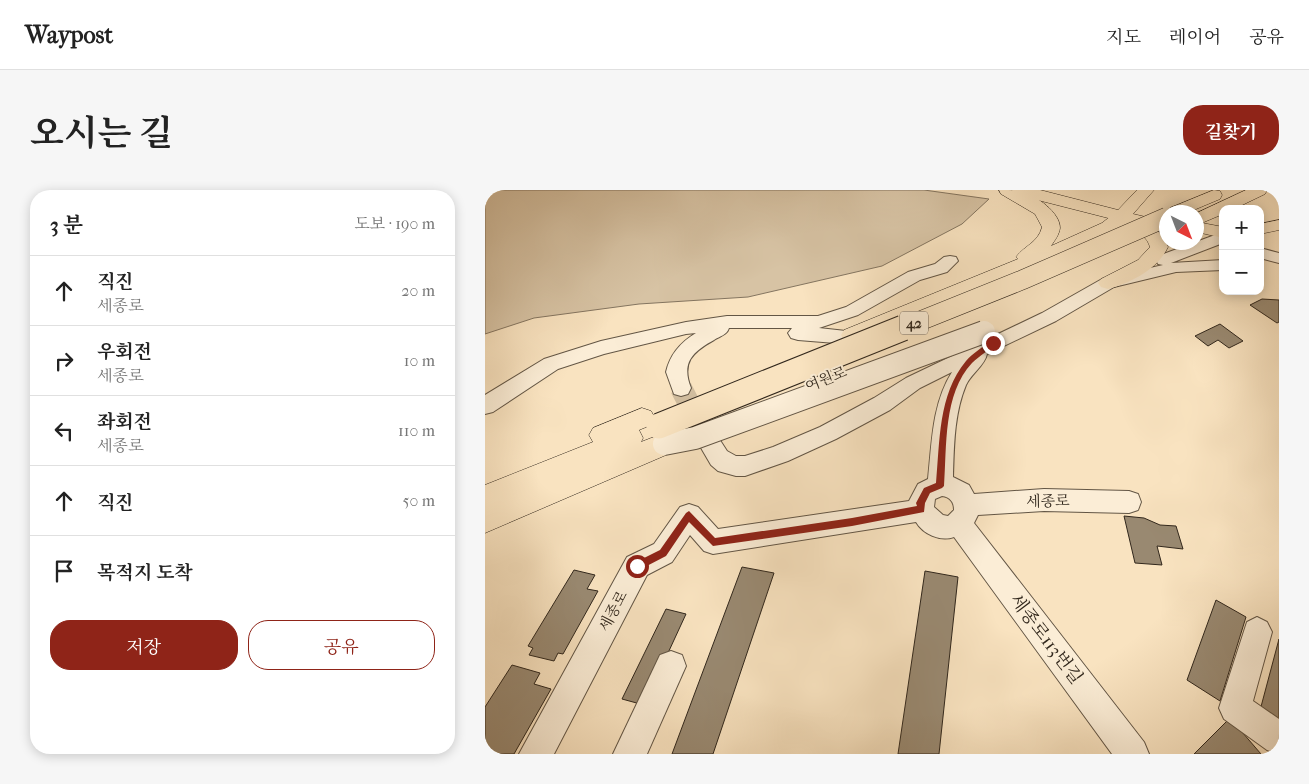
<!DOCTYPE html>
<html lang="ko">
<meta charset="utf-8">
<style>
:root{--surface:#fff;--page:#f6f6f6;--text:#222;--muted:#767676;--line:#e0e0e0;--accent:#8f2418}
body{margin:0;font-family:"IM FELL French Canon","Noto Serif KR",serif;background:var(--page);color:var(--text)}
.controls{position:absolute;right:15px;top:15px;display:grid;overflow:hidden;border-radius:10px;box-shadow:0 2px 12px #0003}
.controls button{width:45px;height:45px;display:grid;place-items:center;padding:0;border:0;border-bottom:1px solid var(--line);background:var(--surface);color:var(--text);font:25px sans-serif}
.compass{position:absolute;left:674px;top:15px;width:45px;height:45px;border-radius:50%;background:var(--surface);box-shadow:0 2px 12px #0003;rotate:138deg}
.stop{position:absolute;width:15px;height:15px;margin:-11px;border:4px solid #8f2418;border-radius:50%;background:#fff}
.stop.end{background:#8f2418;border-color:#fff;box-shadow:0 1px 5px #0008}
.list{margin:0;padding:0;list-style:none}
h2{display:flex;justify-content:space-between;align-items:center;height:65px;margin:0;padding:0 20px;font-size:21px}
h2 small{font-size:16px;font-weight:400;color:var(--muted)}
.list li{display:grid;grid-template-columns:32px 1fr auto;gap:15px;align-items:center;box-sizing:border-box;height:70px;padding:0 20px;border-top:1px solid var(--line)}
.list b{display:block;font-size:19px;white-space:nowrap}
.list p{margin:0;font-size:16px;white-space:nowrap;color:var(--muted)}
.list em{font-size:16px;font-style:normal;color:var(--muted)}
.actions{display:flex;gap:10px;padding:15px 20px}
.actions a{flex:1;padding:11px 0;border:1px solid var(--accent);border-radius:20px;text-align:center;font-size:18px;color:var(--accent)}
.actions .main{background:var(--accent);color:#fff}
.icon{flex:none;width:28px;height:28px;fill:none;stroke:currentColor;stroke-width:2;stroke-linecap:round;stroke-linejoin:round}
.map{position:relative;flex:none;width:794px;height:564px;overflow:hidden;border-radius:20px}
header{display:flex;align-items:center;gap:30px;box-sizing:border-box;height:70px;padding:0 25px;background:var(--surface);border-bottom:1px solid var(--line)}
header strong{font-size:24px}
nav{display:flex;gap:28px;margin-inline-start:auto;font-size:18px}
.intro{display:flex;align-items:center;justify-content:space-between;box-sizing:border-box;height:120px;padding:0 30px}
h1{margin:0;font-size:35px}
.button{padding:12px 22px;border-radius:20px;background:var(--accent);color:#fff;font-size:18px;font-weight:700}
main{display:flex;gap:30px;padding:0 30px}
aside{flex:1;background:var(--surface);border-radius:20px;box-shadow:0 2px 12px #0003}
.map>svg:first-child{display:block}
.green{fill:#d7c3a4;stroke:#847560}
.building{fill:#998971;stroke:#31271c}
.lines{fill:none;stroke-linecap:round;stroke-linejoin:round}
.minor-tunnel{stroke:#d1bd9f;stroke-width:22;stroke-dasharray:22 11;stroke-linecap:butt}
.minor-casing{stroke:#635645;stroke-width:2}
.major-casing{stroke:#31271c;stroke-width:1}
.highway-casing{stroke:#31271c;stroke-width:1}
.minor{fill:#fbedd6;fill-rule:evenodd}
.major{fill:#f9e3c0;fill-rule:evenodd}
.highway{fill:#f9e3c0;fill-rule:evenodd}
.minor-bridge-casing{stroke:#635645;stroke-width:24;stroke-linecap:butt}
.highway-bridge-far1-casing{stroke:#31271c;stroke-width:20;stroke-linecap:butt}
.highway-bridge-casing{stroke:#31271c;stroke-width:27;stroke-linecap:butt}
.minor-bridge{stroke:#fbedd6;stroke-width:22}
.highway-bridge-far1{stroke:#f9e3c0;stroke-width:19}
.highway-bridge{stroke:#f9e3c0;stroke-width:25}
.route{fill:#8f2418}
.labels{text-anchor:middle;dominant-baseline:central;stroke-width:4;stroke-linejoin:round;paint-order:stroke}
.shield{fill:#fbedd6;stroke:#6e6254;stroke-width:1}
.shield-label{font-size:14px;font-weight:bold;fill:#31271c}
.street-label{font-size:15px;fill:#31271c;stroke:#fbedd6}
.near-street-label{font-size:18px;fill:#31271c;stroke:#fbedd6}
</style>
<header>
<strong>Waypost</strong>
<nav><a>지도</a><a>레이어</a><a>공유</a></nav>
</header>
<div class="intro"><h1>오시는 길</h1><a class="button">길찾기</a></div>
<main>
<aside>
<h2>3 분<small>도보 · 190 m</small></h2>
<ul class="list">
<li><svg class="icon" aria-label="ahead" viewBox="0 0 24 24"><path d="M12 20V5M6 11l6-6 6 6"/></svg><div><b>직진</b><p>세종로</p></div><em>20 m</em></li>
<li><svg class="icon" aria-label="right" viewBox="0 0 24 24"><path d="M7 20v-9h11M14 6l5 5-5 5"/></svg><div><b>우회전</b><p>세종로</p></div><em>10 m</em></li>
<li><svg class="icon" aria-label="left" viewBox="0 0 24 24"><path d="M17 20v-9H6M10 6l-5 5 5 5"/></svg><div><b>좌회전</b><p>세종로</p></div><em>110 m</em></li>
<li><svg class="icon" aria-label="ahead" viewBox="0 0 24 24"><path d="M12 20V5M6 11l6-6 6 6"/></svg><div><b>직진</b></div><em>50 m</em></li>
<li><svg class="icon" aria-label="arrive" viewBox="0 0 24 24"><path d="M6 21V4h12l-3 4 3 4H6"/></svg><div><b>목적지 도착</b></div></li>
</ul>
<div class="actions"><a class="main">저장</a><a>공유</a></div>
</aside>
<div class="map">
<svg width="794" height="564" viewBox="0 0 794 564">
<rect width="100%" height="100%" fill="#f9e3c0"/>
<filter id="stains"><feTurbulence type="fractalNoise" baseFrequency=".004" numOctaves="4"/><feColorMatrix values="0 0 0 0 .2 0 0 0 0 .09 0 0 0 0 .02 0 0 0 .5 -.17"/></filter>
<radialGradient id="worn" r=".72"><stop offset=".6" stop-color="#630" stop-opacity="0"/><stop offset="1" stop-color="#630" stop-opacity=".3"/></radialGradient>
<!-- green -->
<path class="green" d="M 0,0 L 439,0 L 504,9 L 477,34 L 397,76 L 263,107 L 154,114 L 49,128 L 0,144 Z"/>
<!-- building -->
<g class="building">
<path d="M 777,109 L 794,110 L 794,132 L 792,133 L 765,115 Z"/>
<path d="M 735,134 L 758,151 L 744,158 L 733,150 L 723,156 L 710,146 Z"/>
<path d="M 639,326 L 659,328 L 675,335 L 691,336 L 698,359 L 672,356 L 677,375 L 650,373 Z"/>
<path d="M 257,377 L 289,383 L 228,564 L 187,564 Z"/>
<path d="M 89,380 L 110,385 L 102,399 L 113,401 L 78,464 L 73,463 L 69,471 L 44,465 L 48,458 L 43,456 Z"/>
<path d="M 440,381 L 473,387 L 454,564 L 413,564 Z"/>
<path d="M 731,410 L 761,427 L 735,511 L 702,490 Z"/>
<path d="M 181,419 L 201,424 L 159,515 L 137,509 Z"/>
<path d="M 794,449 L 794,542 L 773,528 Z"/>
<path d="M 27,475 L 55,483 L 49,494 L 66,499 L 29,564 L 0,564 L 0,517 Z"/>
<path d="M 745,528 L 776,564 L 709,564 Z"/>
</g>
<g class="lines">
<!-- minor-tunnel -->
<path class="minor-tunnel" d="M 196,198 L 223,251"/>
<!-- minor casing -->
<g class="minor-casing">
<g id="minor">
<path d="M 738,42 L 738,53 L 686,73 L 738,70 L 738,80 L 691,82 L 629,97 L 571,131 L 502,164 C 500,175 486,184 481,195 C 469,224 469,256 468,287 L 484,295 L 489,304 L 559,299 L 644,301 L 653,304 L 656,312 L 653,320 L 644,323 L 559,321 L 493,325 L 489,333 L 659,552 L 664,564 L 627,564 L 469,347 C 455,352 438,344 431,332 L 228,364 L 219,361 L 205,345 L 187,372 L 162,385 L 69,564 L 34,564 L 142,367 L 169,354 L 195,317 L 204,314 L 213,317 L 233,339 L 424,311 L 433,294 L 443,289 C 447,252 447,214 467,182 L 435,198 L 405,220 L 351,249 L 303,271 L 260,286 L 251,286 L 233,281 L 226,275 L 212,251 L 215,244 L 223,242 L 231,244 L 242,261 L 251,266 L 260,266 L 288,257 L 335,237 L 389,208 L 421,188 L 557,123 L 617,89 L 678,75 L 673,74 L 671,70 L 673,66 ZM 457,306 C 465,307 469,312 469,320 L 463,326 L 458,325 L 449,317 L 450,309 Z"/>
<path d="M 775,58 L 794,63 L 794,73 L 775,68 Z"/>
<path d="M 465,66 L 471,67 L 473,71 L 462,82 L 435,90 L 373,125 L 334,138 L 370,142 L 373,147 L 370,152 L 363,154 L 313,150 L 306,148 L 303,143 L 307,138 L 244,138 C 242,145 235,146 229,150 C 207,162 196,173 206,198 L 203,204 L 196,206 L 189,204 L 181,182 C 185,164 196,152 211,143 L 201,144 L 119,164 L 73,179 L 8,222 L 0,224 L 0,205 L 59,169 L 116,151 L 201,132 L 242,126 L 333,126 L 361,117 L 423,82 L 450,74 L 459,67 Z"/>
<path d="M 772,427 L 782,432 L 787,442 L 768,511 L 794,529 L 794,564 L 782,560 L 739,529 L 734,518 L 762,432 Z"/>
<path d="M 186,461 L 197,465 L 201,476 L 162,564 L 128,564 L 175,465 Z"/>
</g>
</g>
<!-- major casing -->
<g class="major-casing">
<g id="major">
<path d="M 527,0 L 555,0 L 633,20 L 652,0 L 669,0 L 648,24 L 682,32 L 682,43 L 529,4 Z"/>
<path d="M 712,32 L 738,37 L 738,48 L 712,42 Z"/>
</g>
</g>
<!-- highway casing -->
<g class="highway-casing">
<g id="highway">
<path d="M 514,0 C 521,0 530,0 537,1 C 551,6 575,22 575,38 C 574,45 570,50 566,56 L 617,33 L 631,22 L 637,21 L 643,22 L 646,26 L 640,32 C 660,32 677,38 683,57 C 673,79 646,93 623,99 L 616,97 L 613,93 L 616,89 L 653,70 L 665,57 C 658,35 639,47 624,43 L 375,150 L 367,153 L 359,150 L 356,145 L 359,140 L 533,69 L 531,67 C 540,55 553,53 557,37 L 550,24 L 516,4 Z"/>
<path d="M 729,0 L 735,1 L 737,5 L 735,9 L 704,22 L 682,22 L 685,18 Z"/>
<path d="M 761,0 L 782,0 L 780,4 L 749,19 L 738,19 L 738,24 L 712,35 L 712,23 Z"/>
<path d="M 794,30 L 794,40 L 775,44 L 775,34 Z"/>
<path d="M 157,218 L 166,221 L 170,228 L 166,235 L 154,240 L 158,248 L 156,252 L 179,243 L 188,246 L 192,254 L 188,262 L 0,343 L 0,295 L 108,252 L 104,245 L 108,238 Z"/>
</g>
</g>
<!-- minor -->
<use href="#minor" class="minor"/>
<!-- major -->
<use href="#major" class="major"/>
<!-- highway -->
<use href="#highway" class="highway"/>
<!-- minor-bridge casing -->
<g class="minor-bridge-casing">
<path id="minor-bridge" d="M 179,254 L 210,248 L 499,142"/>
</g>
<!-- highway-bridge-far1 casing -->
<g class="highway-bridge-far1-casing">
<path id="highway-bridge-far1" d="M 415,139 L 537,90 L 682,27"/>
</g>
<!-- highway-bridge casing -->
<g class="highway-bridge-casing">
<path id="highway-bridge" d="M 174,236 L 418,138"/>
</g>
<!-- minor-bridge -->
<use href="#minor-bridge" class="minor-bridge"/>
<!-- highway-bridge-far1 -->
<use href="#highway-bridge-far1" class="highway-bridge-far1"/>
<!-- highway-bridge -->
<use href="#highway-bridge" class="highway-bridge"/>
</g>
<!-- route -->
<path class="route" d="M 506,151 L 511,153 C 504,161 495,165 487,173 C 458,204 462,256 459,296 L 457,298 L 445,303 L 440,313 L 439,322 L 367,336 L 228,356 L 204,332 L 181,366 L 156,379 L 149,379 L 149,373 L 175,360 L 201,323 L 204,321 L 230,348 L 367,328 L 432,316 L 431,313 L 439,298 L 451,293 C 455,251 453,205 481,171 C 488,163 498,157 506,151 Z"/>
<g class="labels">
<!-- shield labels -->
<rect class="shield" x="415" y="121.5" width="28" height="23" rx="4"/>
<g class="shield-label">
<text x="429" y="133">42</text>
</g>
<!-- street labels -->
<g class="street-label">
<text transform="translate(341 189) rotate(-22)">여원로</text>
<text transform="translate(563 311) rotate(-1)">세종로</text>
<text transform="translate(128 421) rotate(-62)">세종로</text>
</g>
<!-- near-street labels -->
<g class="near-street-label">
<text transform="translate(561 449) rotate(53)">세종로113번길</text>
</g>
</g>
<rect width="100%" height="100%" filter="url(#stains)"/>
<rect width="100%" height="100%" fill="url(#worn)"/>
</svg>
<div class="controls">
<button>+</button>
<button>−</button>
</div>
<svg class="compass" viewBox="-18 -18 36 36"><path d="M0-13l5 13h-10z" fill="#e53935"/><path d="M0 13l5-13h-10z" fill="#767676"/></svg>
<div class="stop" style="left:152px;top:376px"></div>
<div class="stop end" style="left:508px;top:153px"></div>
</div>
</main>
